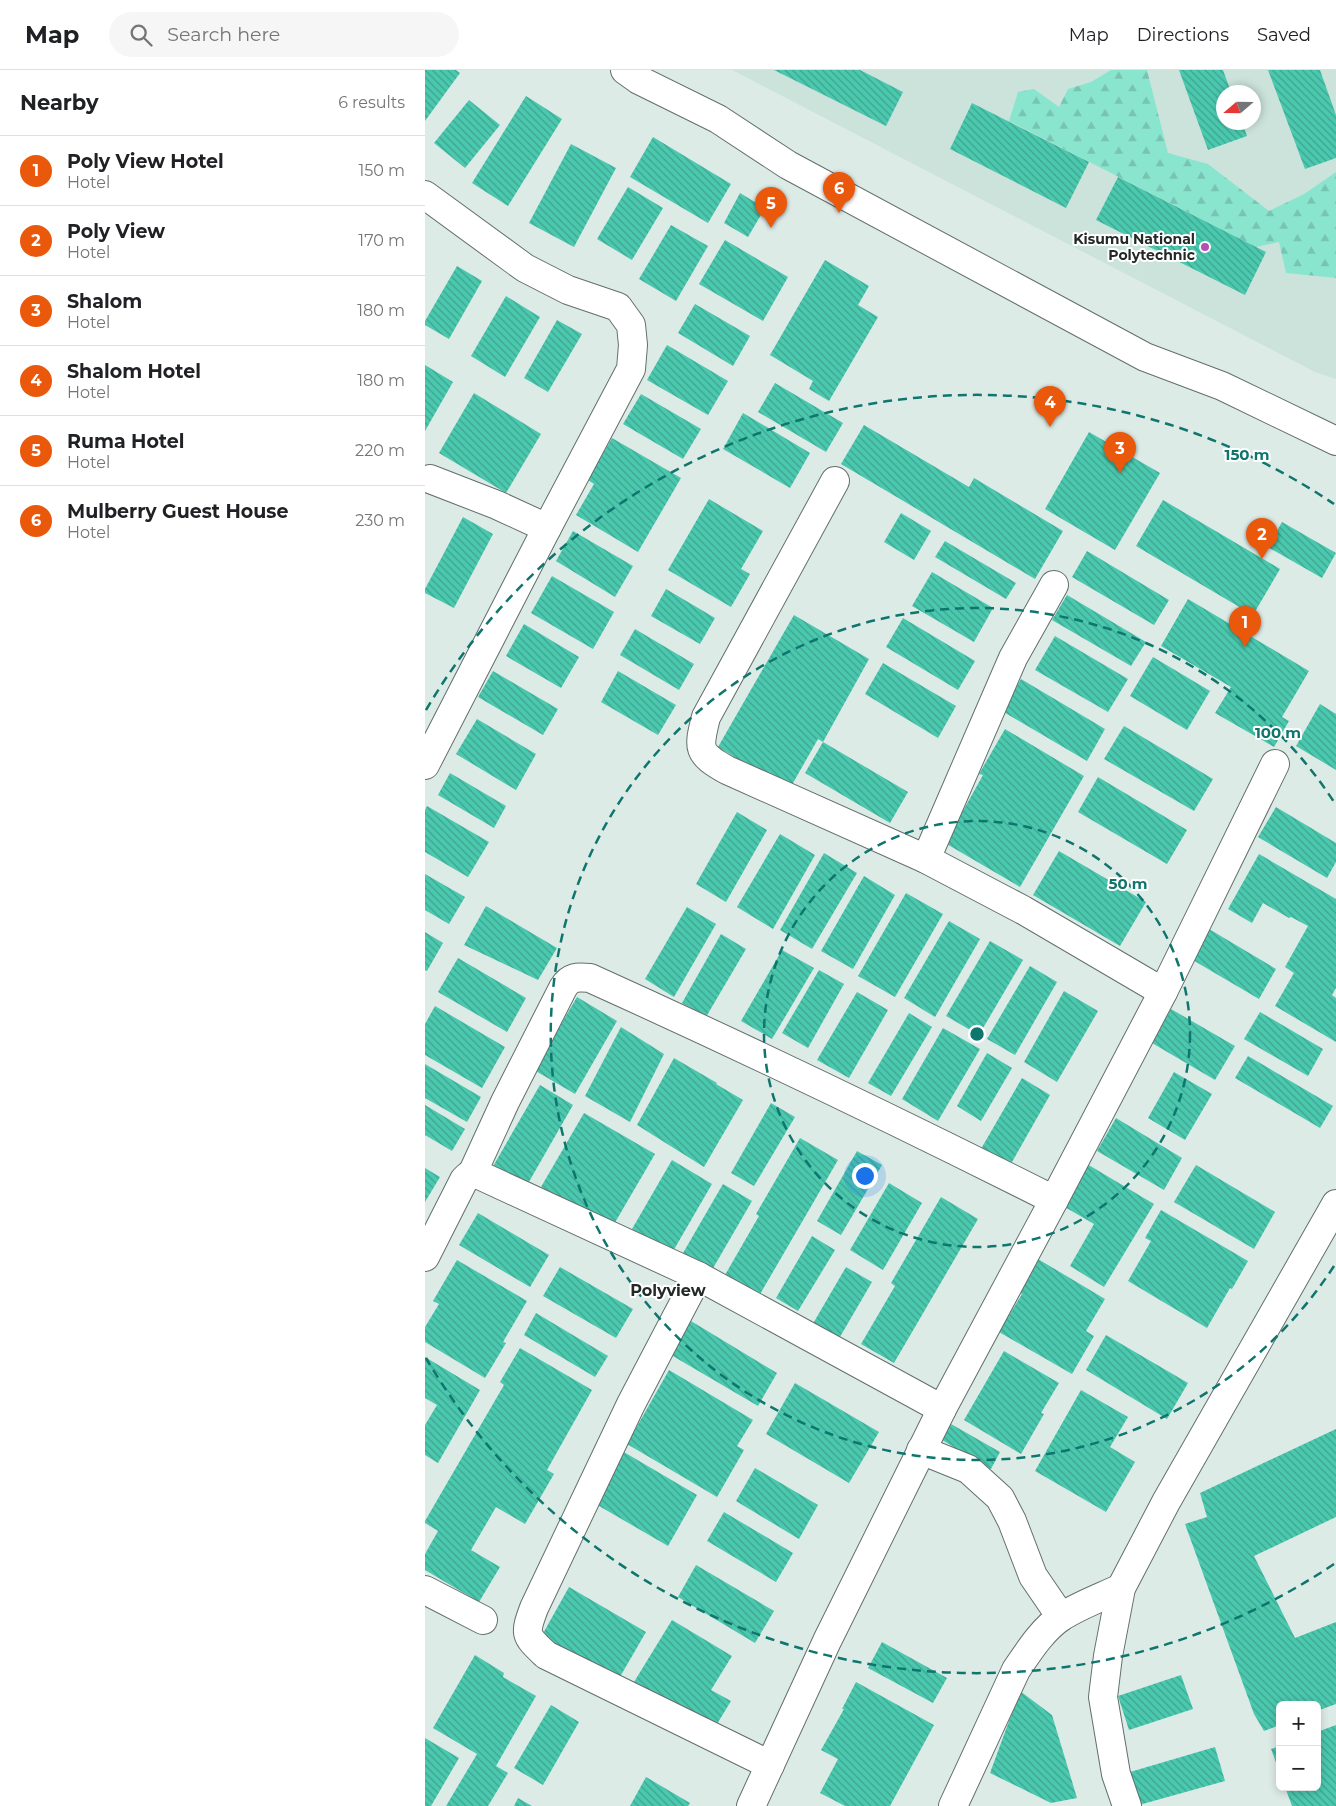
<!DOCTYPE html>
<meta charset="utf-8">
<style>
:root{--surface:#fff;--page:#f6f6f6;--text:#202124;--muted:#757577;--line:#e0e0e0;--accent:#ea580c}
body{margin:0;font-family:Montserrat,sans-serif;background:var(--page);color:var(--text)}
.controls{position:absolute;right:15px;bottom:15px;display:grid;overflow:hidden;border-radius:8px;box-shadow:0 2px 8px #0003}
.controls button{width:45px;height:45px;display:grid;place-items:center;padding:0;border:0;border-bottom:1px solid var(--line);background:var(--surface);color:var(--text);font:25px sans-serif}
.compass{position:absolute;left:791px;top:15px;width:45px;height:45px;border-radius:50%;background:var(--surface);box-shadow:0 2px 8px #0003;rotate:250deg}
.you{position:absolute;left:439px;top:1105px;width:18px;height:18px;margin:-12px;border:4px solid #fff;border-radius:50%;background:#1a73e8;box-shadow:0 0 0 8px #1a73e833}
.badge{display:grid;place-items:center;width:32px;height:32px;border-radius:50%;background:var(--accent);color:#fff;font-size:16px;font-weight:700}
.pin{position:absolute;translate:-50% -41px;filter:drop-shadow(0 1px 2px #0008)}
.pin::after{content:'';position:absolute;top:26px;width:18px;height:15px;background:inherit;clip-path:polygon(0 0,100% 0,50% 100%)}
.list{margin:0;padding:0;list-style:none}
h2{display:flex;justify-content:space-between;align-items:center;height:65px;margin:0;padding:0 20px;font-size:21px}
h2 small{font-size:16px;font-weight:400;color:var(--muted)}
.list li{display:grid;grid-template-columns:32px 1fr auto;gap:15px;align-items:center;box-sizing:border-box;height:70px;padding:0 20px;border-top:1px solid var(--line)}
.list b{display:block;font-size:19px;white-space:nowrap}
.list p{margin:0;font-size:16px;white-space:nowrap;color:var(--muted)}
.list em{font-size:16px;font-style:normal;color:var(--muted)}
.icon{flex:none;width:28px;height:28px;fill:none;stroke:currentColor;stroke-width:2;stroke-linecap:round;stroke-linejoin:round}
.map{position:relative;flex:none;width:911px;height:1736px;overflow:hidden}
header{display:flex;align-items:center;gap:30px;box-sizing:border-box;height:70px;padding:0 25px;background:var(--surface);border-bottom:1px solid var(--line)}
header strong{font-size:24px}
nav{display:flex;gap:28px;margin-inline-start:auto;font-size:18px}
.search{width:350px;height:45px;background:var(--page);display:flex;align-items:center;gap:12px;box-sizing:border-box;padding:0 18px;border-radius:28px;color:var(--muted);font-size:19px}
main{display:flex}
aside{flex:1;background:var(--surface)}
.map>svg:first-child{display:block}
.built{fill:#cce3dc;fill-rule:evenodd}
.forest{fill:url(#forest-firs)}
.building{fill:url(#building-back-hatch)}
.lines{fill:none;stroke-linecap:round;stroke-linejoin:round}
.minor-casing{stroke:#636f6c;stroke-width:30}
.tertiary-casing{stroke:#636f6c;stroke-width:30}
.minor{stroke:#fff;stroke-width:28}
.tertiary{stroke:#fff;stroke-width:28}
.ring{fill:none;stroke:#0f766e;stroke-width:2.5;stroke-dasharray:9 6}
.poi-dot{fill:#b34fb5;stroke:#fff;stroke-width:2}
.labels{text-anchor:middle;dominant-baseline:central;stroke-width:4;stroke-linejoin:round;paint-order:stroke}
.poi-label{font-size:14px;font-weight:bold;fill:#242928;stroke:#fff;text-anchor:end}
.quarter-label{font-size:16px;font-weight:bold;fill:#242928;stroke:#fff}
.centre{fill:#0f766e;stroke:#fff;stroke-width:2.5}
.ring-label{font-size:15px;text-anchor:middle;font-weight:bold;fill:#0f766e;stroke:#fff;stroke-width:4;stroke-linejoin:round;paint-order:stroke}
</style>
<header>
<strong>Map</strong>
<div class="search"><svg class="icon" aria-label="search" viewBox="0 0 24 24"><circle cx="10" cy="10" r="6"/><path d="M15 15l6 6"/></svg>Search here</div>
<nav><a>Map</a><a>Directions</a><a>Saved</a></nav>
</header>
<main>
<aside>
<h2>Nearby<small>6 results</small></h2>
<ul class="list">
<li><span class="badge">1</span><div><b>Poly View Hotel</b><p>Hotel</p></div><em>150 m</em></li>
<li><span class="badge">2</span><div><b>Poly View</b><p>Hotel</p></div><em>170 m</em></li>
<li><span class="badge">3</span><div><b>Shalom</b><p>Hotel</p></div><em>180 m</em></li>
<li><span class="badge">4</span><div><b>Shalom Hotel</b><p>Hotel</p></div><em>180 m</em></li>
<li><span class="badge">5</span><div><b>Ruma Hotel</b><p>Hotel</p></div><em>220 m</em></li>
<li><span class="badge">6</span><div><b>Mulberry Guest House</b><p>Hotel</p></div><em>230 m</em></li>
</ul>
</aside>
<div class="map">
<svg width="911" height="1736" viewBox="0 0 911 1736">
<defs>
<pattern id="forest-firs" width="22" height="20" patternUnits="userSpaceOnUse" patternTransform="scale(1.25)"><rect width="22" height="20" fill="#8ae5cf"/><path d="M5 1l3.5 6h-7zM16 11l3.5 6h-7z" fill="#77c4b2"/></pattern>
<pattern id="building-back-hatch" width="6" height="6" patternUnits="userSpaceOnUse" patternTransform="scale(1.25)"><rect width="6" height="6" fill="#4bc9af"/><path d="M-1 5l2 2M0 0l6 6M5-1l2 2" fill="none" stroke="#3ea38e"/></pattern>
</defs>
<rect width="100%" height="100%" fill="#ddebe7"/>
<!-- built -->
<path class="built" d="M 307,0 L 911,0 L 911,309 L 890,302 ZM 798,22 L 828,22 L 828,52 L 798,52 Z"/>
<!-- forest -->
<path class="forest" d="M 686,0 L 722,0 L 743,83 L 783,94 L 844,141 L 879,124 L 911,102 L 911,208 L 861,203 L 854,172 L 831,177 L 584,51 L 593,22 L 609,19 L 634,37 L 643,19 L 666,12 Z"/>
<!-- building -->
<g class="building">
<path d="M 0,0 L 31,0 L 35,3 L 0,51 Z"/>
<path d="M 349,0 L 435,0 L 478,22 L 461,56 Z"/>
<path d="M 754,0 L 798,0 L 806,22 L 798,22 L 798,52 L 817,52 L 822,66 L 783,80 Z"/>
<path d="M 843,0 L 895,0 L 911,45 L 911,88 L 880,99 Z"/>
<path d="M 101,26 L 137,49 L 83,136 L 47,113 Z"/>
<path d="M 44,30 L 75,55 L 40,98 L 9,73 Z"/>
<path d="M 547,33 L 664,92 L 641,138 L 525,79 Z"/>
<path d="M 228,67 L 306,114 L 283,153 L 205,107 Z"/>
<path d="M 146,74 L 191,98 L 149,177 L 104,153 Z"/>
<path d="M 693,107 L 841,182 L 820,225 L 671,150 Z"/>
<path d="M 203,117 L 238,138 L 207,190 L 172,169 Z"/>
<path d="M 315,123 L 340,138 L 323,167 L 299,153 Z"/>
<path d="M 246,155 L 283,176 L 251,231 L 214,209 Z"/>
<path d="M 300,170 L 363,207 L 338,251 L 274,214 Z"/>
<path d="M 400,190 L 444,216 L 433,235 L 453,247 L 404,331 L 384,319 L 388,311 L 345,285 Z"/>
<path d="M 32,196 L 57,211 L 24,269 L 0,255 L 0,251 Z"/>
<path d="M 81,226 L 115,247 L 80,307 L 46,286 Z"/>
<path d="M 270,234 L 325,266 L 308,296 L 253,263 Z"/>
<path d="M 132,250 L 157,264 L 123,322 L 99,308 Z"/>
<path d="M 242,275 L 303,311 L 283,345 L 222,310 Z"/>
<path d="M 0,295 L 28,312 L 0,361 Z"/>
<path d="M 350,313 L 418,353 L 401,382 L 333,342 Z"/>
<path d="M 49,323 L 116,364 L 81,423 L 14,383 Z"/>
<path d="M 216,324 L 276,359 L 258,389 L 198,354 Z"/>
<path d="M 318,343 L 385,383 L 365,418 L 298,379 Z"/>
<path d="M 439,355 L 544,417 L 549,408 L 638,461 L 610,509 L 416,394 Z"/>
<path d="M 664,362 L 735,403 L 690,480 L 620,439 Z"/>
<path d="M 187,368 L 256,408 L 213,482 L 151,445 L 169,414 L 163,410 Z"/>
<path d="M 284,429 L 338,461 L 316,499 L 325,504 L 306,537 L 243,500 Z"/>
<path d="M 738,430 L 855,499 L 828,545 L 711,476 Z"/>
<path d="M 476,443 L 506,461 L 489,490 L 459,472 Z"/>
<path d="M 38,447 L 68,464 L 29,538 L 0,523 L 0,519 Z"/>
<path d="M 857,452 L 911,483 L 897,508 L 843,477 Z"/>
<path d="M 148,461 L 208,496 L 190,527 L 131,491 Z"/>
<path d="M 520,471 L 591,513 L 581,529 L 510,487 Z"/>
<path d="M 662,481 L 744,530 L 729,555 L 647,507 Z"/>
<path d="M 507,502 L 568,538 L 549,572 L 487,536 Z"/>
<path d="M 127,506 L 189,542 L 168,579 L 106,543 Z"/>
<path d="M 241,519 L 290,548 L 275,574 L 226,546 Z"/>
<path d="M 642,525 L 721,572 L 706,596 L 627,550 Z"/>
<path d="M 763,529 L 884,601 L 857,647 L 864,651 L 849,677 L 790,643 L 806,617 L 736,576 Z"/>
<path d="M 369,545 L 444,589 L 398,672 L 483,722 L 465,753 L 380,703 L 398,672 L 393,669 L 364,720 L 293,677 Z"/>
<path d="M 478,548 L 550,591 L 533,620 L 461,577 Z"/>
<path d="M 99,554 L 154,587 L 136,618 L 81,586 Z"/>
<path d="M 210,559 L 269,594 L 254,620 L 195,585 Z"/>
<path d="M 630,566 L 703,609 L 683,642 L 610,600 Z"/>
<path d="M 728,587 L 785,621 L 762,660 L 705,626 Z"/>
<path d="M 458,593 L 531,636 L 513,668 L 440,624 Z"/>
<path d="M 68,601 L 133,639 L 118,665 L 53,627 Z"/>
<path d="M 193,601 L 251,635 L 233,665 L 176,632 Z"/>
<path d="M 596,609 L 680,659 L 662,691 L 577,641 Z"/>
<path d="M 895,634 L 911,644 L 911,700 L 871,676 Z"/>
<path d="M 52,649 L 111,684 L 91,720 L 31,684 Z"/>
<path d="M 699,656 L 788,709 L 769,741 L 679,689 Z"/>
<path d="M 580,659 L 659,706 L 595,817 L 520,773 L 558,705 L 554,704 Z"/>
<path d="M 25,703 L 81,736 L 69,758 L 13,725 Z"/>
<path d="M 673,707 L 762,760 L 742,794 L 653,742 Z"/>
<path d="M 2,736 L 64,772 L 43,807 L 0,782 L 0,740 Z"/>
<path d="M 851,737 L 911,773 L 911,792 L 902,808 L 833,767 Z"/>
<path d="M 312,742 L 342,760 L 301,832 L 271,814 Z"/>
<path d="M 355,764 L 390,785 L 348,859 L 312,837 Z"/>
<path d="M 634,781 L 721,832 L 695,876 L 608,825 Z"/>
<path d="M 399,783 L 432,803 L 387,879 L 355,860 Z"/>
<path d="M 834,784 L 911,829 L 911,918 L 907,925 L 911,928 L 911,972 L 850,936 L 869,903 L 860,897 L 883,856 L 866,847 L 864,848 L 838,833 L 827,853 L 803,839 Z"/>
<path d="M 0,804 L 40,827 L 24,854 L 0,840 Z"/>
<path d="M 439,806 L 470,825 L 428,899 L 396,881 Z"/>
<path d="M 481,823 L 518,844 L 470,927 L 433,906 Z"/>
<path d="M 61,836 L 132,878 L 113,910 L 39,875 Z"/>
<path d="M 262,837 L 291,854 L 249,927 L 220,909 Z"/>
<path d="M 524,851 L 555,869 L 510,947 L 479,928 Z"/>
<path d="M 784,859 L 851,899 L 834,929 L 766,889 Z"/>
<path d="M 0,862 L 18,873 L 2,901 L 0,900 Z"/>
<path d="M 296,864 L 321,879 L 281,947 L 257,933 Z"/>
<path d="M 565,871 L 598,890 L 554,965 L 521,946 Z"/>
<path d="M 357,880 L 389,898 L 347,969 L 316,951 Z"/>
<path d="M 33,888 L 101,928 L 82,962 L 13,922 Z"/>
<path d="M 605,896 L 632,912 L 590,985 L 562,969 Z"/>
<path d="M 394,900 L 419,914 L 383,978 L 357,963 Z"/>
<path d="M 639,921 L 673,941 L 632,1012 L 599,992 Z"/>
<path d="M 432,922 L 463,940 L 424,1008 L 392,990 Z"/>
<path d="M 152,927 L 192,951 L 150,1024 L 109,1000 Z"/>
<path d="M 10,936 L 80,977 L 57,1018 L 0,985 L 0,954 Z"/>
<path d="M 746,939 L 810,976 L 790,1010 L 727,973 Z"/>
<path d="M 835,942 L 898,979 L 883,1006 L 819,969 Z"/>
<path d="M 484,943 L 507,957 L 466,1026 L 443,1013 Z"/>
<path d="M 196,957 L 239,984 L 205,1052 L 160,1026 Z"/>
<path d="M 518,958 L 555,979 L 513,1051 L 477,1029 Z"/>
<path d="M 562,983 L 587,998 L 556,1051 L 532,1036 Z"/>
<path d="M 823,986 L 908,1036 L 895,1058 L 810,1008 Z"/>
<path d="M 249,988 L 292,1013 L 291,1014 L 318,1030 L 279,1097 L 212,1055 Z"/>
<path d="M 0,994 L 56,1027 L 42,1052 L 0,1028 Z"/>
<path d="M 749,1002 L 787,1024 L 760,1070 L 723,1048 Z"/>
<path d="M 597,1008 L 625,1025 L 582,1101 L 553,1084 Z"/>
<path d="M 115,1015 L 148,1035 L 101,1117 L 67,1098 Z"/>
<path d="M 346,1033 L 370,1047 L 329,1116 L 306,1103 Z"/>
<path d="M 0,1035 L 40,1059 L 27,1081 L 0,1065 Z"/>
<path d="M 159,1043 L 230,1084 L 188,1156 L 116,1117 Z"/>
<path d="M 691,1048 L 757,1088 L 739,1120 L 672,1081 Z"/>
<path d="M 375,1068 L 413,1090 L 334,1226 L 300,1205 L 334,1146 L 331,1144 Z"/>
<path d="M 432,1081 L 457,1095 L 416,1165 L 392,1151 Z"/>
<path d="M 247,1090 L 287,1114 L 247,1183 L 207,1159 Z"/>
<path d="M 662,1094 L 729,1134 L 679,1217 L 645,1196 L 669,1154 L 638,1136 Z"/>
<path d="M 771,1095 L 850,1142 L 829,1179 L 749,1132 Z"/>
<path d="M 0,1098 L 15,1107 L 0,1132 Z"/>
<path d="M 464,1113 L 497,1133 L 458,1200 L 425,1180 Z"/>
<path d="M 298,1114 L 327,1131 L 287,1200 L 258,1183 Z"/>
<path d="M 516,1127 L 553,1149 L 469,1293 L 436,1274 L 470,1216 L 466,1213 Z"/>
<path d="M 736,1140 L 823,1191 L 807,1219 L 805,1218 L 782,1258 L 703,1211 L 726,1171 L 720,1168 Z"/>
<path d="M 53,1143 L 124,1185 L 105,1217 L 34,1175 Z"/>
<path d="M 387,1166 L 410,1180 L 373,1241 L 351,1228 Z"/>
<path d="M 613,1189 L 680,1229 L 661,1261 L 669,1266 L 647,1304 L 574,1262 L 597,1224 L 594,1222 Z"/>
<path d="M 32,1190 L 102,1231 L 78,1272 L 81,1273 L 60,1308 L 0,1272 L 0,1257 L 14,1234 L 8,1231 Z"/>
<path d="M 135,1197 L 208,1239 L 191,1268 L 118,1226 Z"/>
<path d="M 421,1197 L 447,1212 L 412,1272 L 386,1257 Z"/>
<path d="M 111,1243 L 183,1286 L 170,1307 L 99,1265 Z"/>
<path d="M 261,1248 L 352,1303 L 333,1336 L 241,1282 Z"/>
<path d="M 681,1265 L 763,1313 L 742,1349 L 661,1300 Z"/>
<path d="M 95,1278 L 167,1320 L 122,1400 L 129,1404 L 100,1454 L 71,1437 L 46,1480 L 75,1497 L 54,1532 L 0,1500 L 0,1484 L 13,1461 L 0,1453 L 0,1451 L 79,1315 L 75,1312 Z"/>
<path d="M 579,1281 L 634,1313 L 616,1343 L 619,1344 L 596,1384 L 539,1350 Z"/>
<path d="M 0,1287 L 55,1320 L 13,1393 L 0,1385 L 0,1355 L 12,1335 L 0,1328 Z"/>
<path d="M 244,1300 L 328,1350 L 312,1376 L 319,1380 L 292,1427 L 202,1374 Z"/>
<path d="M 370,1313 L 454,1362 L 424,1413 L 341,1364 Z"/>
<path d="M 656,1320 L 703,1347 L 685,1377 L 710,1392 L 681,1442 L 610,1401 Z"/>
<path d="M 526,1354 L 575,1382 L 566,1399 L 517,1370 Z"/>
<path d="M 911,1359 L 911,1447 L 829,1486 L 870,1568 L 911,1552 L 911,1634 L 892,1641 L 892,1635 L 855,1635 L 855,1655 L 839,1661 L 829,1644 L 760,1454 L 782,1447 L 775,1423 Z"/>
<path d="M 192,1378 L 272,1425 L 243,1476 L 162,1429 Z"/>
<path d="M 330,1398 L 393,1435 L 374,1469 L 311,1431 Z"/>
<path d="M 299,1442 L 368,1483 L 351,1512 L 282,1471 Z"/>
<path d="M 271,1495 L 349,1541 L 330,1573 L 253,1527 Z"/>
<path d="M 144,1517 L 221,1562 L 192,1612 L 116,1567 Z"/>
<path d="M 247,1550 L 307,1586 L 286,1620 L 306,1631 L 289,1659 L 209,1612 Z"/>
<path d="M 457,1572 L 522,1608 L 508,1633 L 443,1598 Z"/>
<path d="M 50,1585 L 79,1603 L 78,1607 L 111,1626 L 71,1696 L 83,1703 L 63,1736 L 21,1736 L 52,1684 L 8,1658 Z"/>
<path d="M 756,1605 L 768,1639 L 704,1660 L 693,1626 Z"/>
<path d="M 431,1612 L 509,1655 L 465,1736 L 420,1736 L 395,1723 L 413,1689 L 396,1680 L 419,1639 L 417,1639 Z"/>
<path d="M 595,1621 L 627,1645 L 652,1728 L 626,1733 L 565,1703 Z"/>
<path d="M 126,1635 L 154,1652 L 118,1715 L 89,1698 Z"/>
<path d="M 911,1655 L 911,1736 L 867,1736 L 860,1717 L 892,1717 L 892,1662 Z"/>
<path d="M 0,1668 L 34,1688 L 6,1736 L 0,1736 Z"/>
<path d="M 855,1676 L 855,1703 L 846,1679 Z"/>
<path d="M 790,1677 L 800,1711 L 714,1735 L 705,1702 Z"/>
<path d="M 221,1707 L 265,1733 L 263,1736 L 205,1736 Z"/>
<path d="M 93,1728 L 107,1736 L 89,1736 Z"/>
</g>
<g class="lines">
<!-- minor casing -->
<g class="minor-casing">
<g id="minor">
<path d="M 0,125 L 100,198 L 143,220 L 193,237 L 206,255 L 208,275 L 206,299 L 122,458 L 0,695"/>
<path d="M 5,409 L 72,435 L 122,458"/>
<path d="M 410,411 L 281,647 C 273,679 272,683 302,700 L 501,789 L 598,840 L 738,922"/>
<path d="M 501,789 L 588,588 L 629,515"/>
<path d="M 47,1104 L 80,1032 L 138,918 C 145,906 153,907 165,908 C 322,979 476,1053 629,1130"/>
<path d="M 0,1187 L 39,1110 L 43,1106 L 52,1104 L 273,1206 L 517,1339"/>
<path d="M 273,1206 L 206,1334 L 109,1538 C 99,1565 100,1565 121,1585 L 345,1695"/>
<path d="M 496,1380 L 543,1399 L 575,1428 L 587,1451 L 608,1506 L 636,1547"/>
<path d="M 0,1520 L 58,1550"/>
<path d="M 326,1736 L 402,1571 L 517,1339 L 629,1130 L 738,922 L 850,694"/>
<path d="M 528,1736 L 591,1600 C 604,1581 617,1560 636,1547 C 655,1535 677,1527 696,1518"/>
<path d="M 702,1736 L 691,1704 L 678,1627 L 683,1586 L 696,1518 L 741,1432 L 911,1134"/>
</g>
</g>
<!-- tertiary casing -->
<g class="tertiary-casing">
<path id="tertiary" d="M 200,0 L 214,10 L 293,49 L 363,95 L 720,287 L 797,316 L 911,371"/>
</g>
<!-- minor -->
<use href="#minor" class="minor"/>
<!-- tertiary -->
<use href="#tertiary" class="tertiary"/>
</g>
<!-- distance rings -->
<g class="ring">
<circle cx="552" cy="964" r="213"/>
<path d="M909 1196A426 426 0 1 1 909 732"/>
<path d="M909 1494A639 639 0 0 1 1 1288M1 640A639 639 0 0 1 909 434"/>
</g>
<!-- markers -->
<circle class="poi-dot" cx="780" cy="177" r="5"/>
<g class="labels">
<!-- poi labels -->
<g class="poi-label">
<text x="770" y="169">Kisumu National<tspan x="770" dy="16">Polytechnic</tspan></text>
</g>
<!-- quarter labels -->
<g class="quarter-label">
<text x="243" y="1220">Polyview</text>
</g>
</g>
<circle cx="552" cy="964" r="8" class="centre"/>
<g class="ring-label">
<text x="822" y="390">150 m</text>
<text x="853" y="668">100 m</text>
<text x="703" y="819">50 m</text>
</g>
</svg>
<div class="controls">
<button>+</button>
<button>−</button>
</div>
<svg class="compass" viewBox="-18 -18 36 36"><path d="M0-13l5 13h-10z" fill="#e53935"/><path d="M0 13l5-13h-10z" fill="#757577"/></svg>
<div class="you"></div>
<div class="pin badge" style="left:820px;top:577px">1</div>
<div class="pin badge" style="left:837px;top:489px">2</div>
<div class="pin badge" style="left:695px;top:403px">3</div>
<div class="pin badge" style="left:625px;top:357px">4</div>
<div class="pin badge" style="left:346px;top:158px">5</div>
<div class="pin badge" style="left:414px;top:143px">6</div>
</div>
</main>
